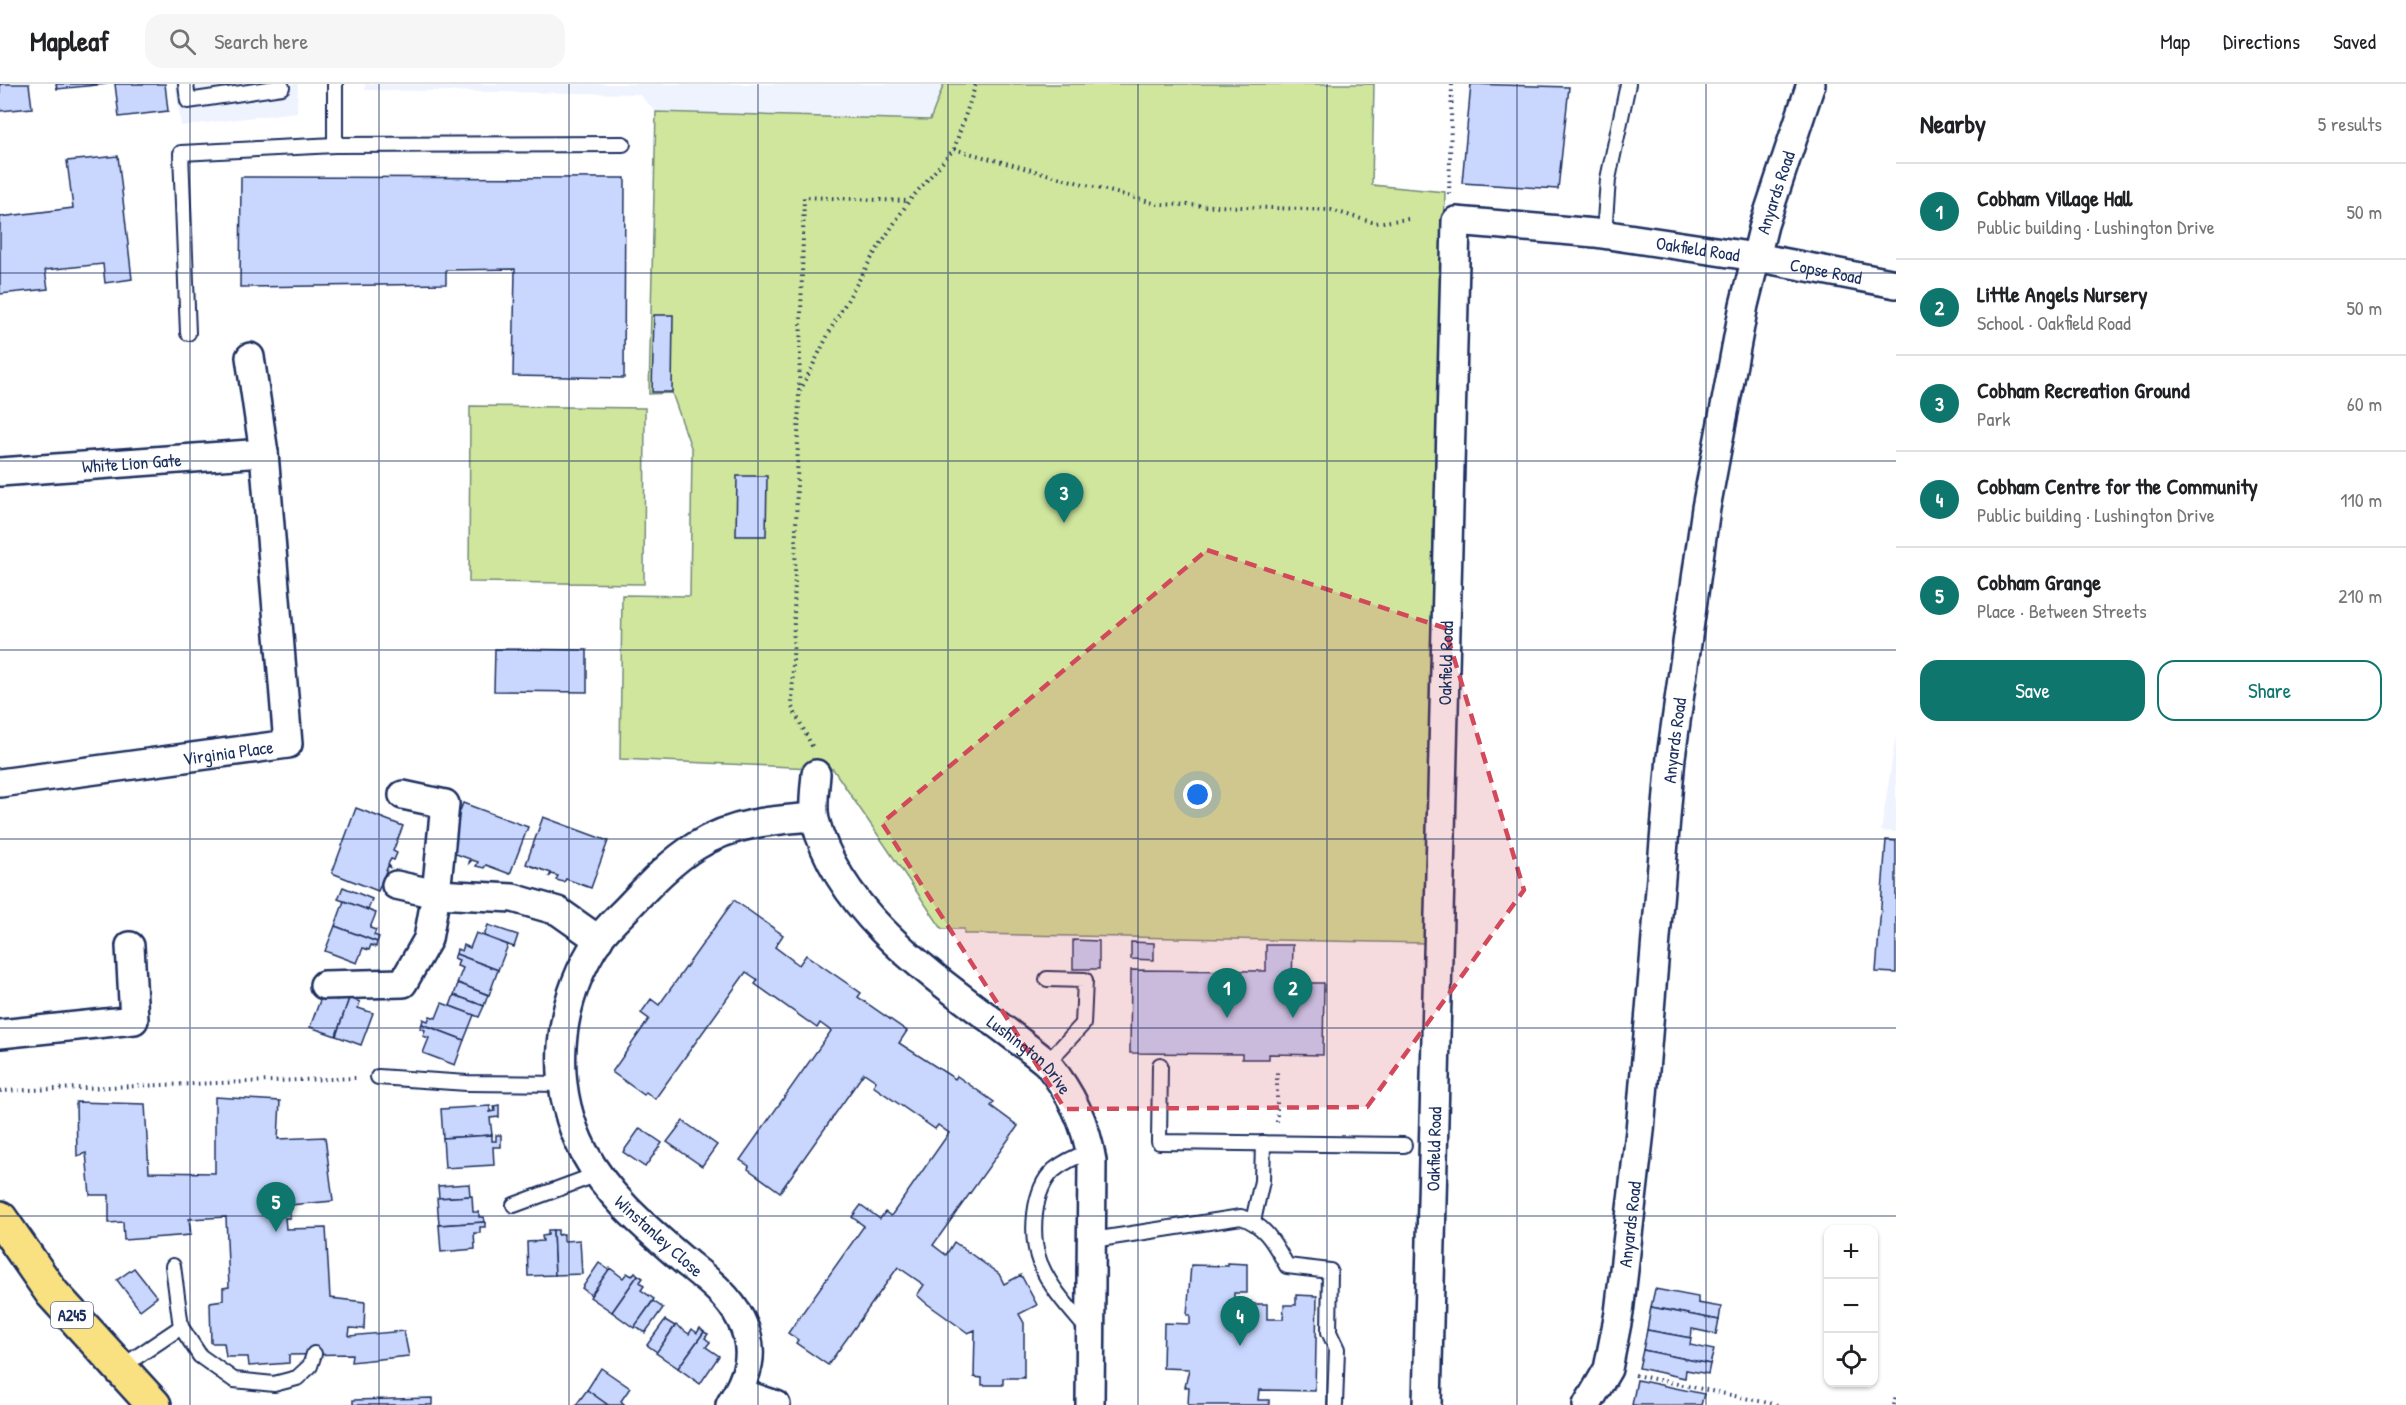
<!DOCTYPE html>
<meta charset="utf-8">
<style>
:root{--surface:#fff;--page:#f6f6f6;--text:#202124;--muted:#757577;--line:#e0e0e0;--accent:#0f766e}
body{margin:0;font-family:"Patrick Hand",sans-serif;background:var(--page);color:var(--text)}
.controls{position:absolute;right:18px;bottom:18px;display:grid;overflow:hidden;border-radius:12px;box-shadow:0 2px 4px #0004}
.controls button{width:54px;height:54px;display:grid;place-items:center;padding:0;border:0;border-bottom:2px solid var(--line);background:var(--surface);color:var(--text);font:30px sans-serif}
.you{position:absolute;left:1198px;top:711px;width:21px;height:21px;margin:-15px;border:4px solid #fff;border-radius:50%;background:#1a73e8;box-shadow:0 0 0 9px #1a73e833}
.badge{display:grid;place-items:center;width:39px;height:39px;border-radius:50%;background:var(--accent);color:#fff;font-size:20px;font-weight:700}
.pin{position:absolute;translate:-50% -50px;filter:drop-shadow(0 2px 3px #0008)}
.pin::after{content:'';position:absolute;top:32px;width:21px;height:18px;background:inherit;clip-path:polygon(0 0,100% 0,50% 100%)}
.list{margin:0;padding:0;list-style:none}
h2{display:flex;justify-content:space-between;align-items:center;height:78px;margin:0;padding:0 24px;font-size:26px}
h2 small{font-size:20px;font-weight:400;color:var(--muted)}
.list li{display:grid;grid-template-columns:39px 1fr auto;gap:18px;align-items:center;box-sizing:border-box;height:96px;padding:0 24px;border-top:2px solid var(--line)}
.list b{display:block;font-size:22px;white-space:nowrap}
.list p{margin:0;font-size:20px;white-space:nowrap;color:var(--muted)}
.list em{font-size:20px;font-style:normal;color:var(--muted)}
.actions{display:flex;gap:12px;padding:18px 24px}
.actions a{flex:1;padding:14px 0;border:2px solid var(--accent);border-radius:18px;text-align:center;font-size:21px;color:var(--accent)}
.actions .main{background:var(--accent);color:#fff}
.icon{flex:none;width:33px;height:33px;fill:none;stroke:currentColor;stroke-width:2;stroke-linecap:round;stroke-linejoin:round}
.map{position:relative;flex:none;width:1896px;height:1321px;overflow:hidden}
header{display:flex;align-items:center;gap:36px;box-sizing:border-box;height:84px;padding:0 30px;background:var(--surface);border-bottom:2px solid var(--line)}
header strong{font-size:28px}
nav{display:flex;gap:33px;margin-inline-start:auto;font-size:21px}
.search{width:420px;height:54px;background:var(--page);display:flex;align-items:center;gap:15px;box-sizing:border-box;padding:0 21px;border-radius:18px;color:var(--muted);font-size:22px}
main{display:flex}
aside{flex:1;background:var(--surface)}
.map>svg:first-child{display:block}
.built{fill:#eff3fe}
.green{fill:#cfe69c;stroke:#758a7d;stroke-width:1.5}
.building{fill:#c9d6fd;stroke:#1b2f5e;stroke-width:1.5}
.lines{fill:none;stroke-linecap:round;stroke-linejoin:round}
.lane-casing{stroke:#1b2f5e;stroke-width:18}
.street-casing{stroke:#1b2f5e;stroke-width:32}
.primary-casing{stroke:#1b2f5e;stroke-width:38}
.path{stroke:#1b2f5e;stroke-width:4;stroke-dasharray:1.5 4.5;stroke-linecap:butt}
.lane{stroke:#fff;stroke-width:14}
.street{stroke:#fff;stroke-width:27}
.primary{stroke:#f9e181;stroke-width:33}
.marked{fill:#d1495b;fill-opacity:0.2;stroke:#d1495b;stroke-width:4.5;stroke-dasharray:12 8;stroke-linejoin:round}
.grid{fill:none;stroke:#1b2f5e;stroke-width:1.5;stroke-opacity:0.55}
.labels{text-anchor:middle;dominant-baseline:central;stroke-width:5;stroke-linejoin:round;paint-order:stroke}
.shield{fill:#fff;stroke:#5f6d8e;stroke-width:1.5}
.shield-label{font-size:16px;font-weight:bold;fill:#1b2f5e}
.street-label{font-size:18px;fill:#1b2f5e;stroke:#fff}
</style>
<header>
<strong>Mapleaf</strong>
<div class="search"><svg class="icon" aria-label="search" viewBox="0 0 24 24"><circle cx="10" cy="10" r="6"/><path d="M15 15l6 6"/></svg>Search here</div>
<nav><a>Map</a><a>Directions</a><a>Saved</a></nav>
</header>
<main>
<div class="map">
<svg width="1896" height="1321" viewBox="0 0 1896 1321">
<rect width="100%" height="100%" fill="#fff"/>
<filter id="ink" filterUnits="userSpaceOnUse"><feTurbulence type="fractalNoise" baseFrequency=".0167" numOctaves="2"/><feDisplacementMap in="SourceGraphic" scale="12" xChannelSelector="R" yChannelSelector="G"/><feConvolveMatrix kernelMatrix="1 2 1 2 8 2 1 2 1" color-interpolation-filters="sRGB"/></filter>
<g filter="url(#ink)">
<!-- built -->
<g class="built">
<path d="M 175,0 L 298,0 L 297,28 L 181,42 Z"/>
<path d="M 365,0 L 944,0 L 930,36 L 656,28 L 639,10 L 365,6 Z"/>
<path d="M 1896,651 L 1896,748 L 1881,747 Z"/>
</g>
<!-- green -->
<g class="green">
<path d="M 944,0 L 1374,0 L 1372,101 L 1445,108 L 1425,859 L 975,850 L 964,850 L 964,845 L 942,845 L 833,685 L 620,675 L 622,511 L 690,512 L 692,366 L 672,309 L 649,310 L 656,28 L 930,36 Z"/>
<path d="M 470,322 L 645,324 L 644,500 L 469,498 Z"/>
</g>
<!-- building -->
<g class="building">
<path d="M 0,0 L 29,0 L 32,24 L 0,27 Z"/>
<path d="M 56,0 L 107,0 L 57,5 Z"/>
<path d="M 115,0 L 165,0 L 168,27 L 119,33 Z"/>
<path d="M 1471,0 L 1569,3 L 1558,105 L 1462,99 Z"/>
<path d="M 118,72 L 132,195 L 105,199 L 103,180 L 45,186 L 48,205 L 0,210 L 0,133 L 73,124 L 67,77 Z"/>
<path d="M 241,93 L 625,94 L 624,294 L 513,292 L 515,185 L 446,186 L 446,200 L 240,203 Z"/>
<path d="M 654,231 L 673,231 L 672,308 L 652,308 Z"/>
<path d="M 737,392 L 767,392 L 766,452 L 736,452 Z"/>
<path d="M 495,565 L 587,566 L 587,608 L 494,607 Z"/>
<path d="M 463,719 L 528,743 L 510,790 L 486,781 L 484,784 L 476,782 L 478,778 L 472,776 L 469,779 L 470,775 L 445,766 Z"/>
<path d="M 356,724 L 403,742 L 393,767 L 397,769 L 394,776 L 391,775 L 388,780 L 391,784 L 388,782 L 378,807 L 332,789 Z"/>
<path d="M 543,733 L 608,757 L 591,804 L 566,795 L 564,798 L 556,796 L 558,792 L 552,790 L 549,793 L 551,789 L 526,780 Z"/>
<path d="M 1886,756 L 1896,757 L 1896,889 L 1876,888 Z"/>
<path d="M 343,803 L 372,815 L 368,826 L 338,815 Z"/>
<path d="M 734,816 L 783,851 L 775,863 L 799,881 L 806,871 L 861,909 L 858,913 L 907,947 L 899,959 L 955,995 L 957,992 L 994,1018 L 991,1022 L 1018,1042 L 933,1161 L 946,1171 L 954,1158 L 999,1190 L 1004,1200 L 1021,1191 L 1037,1221 L 1019,1230 L 1024,1239 L 1024,1294 L 1003,1294 L 1003,1301 L 982,1301 L 982,1294 L 974,1293 L 975,1246 L 968,1249 L 926,1219 L 917,1211 L 924,1201 L 898,1183 L 828,1281 L 796,1259 L 798,1256 L 788,1249 L 864,1142 L 852,1133 L 861,1121 L 880,1135 L 885,1128 L 891,1132 L 949,1049 L 938,1041 L 935,1045 L 873,1002 L 876,997 L 864,989 L 780,1108 L 748,1085 L 749,1082 L 740,1076 L 831,947 L 820,939 L 817,944 L 755,900 L 758,896 L 746,888 L 655,1015 L 646,1008 L 644,1011 L 612,988 L 649,935 L 641,929 L 651,915 L 659,921 Z"/>
<path d="M 344,817 L 376,829 L 370,844 L 376,846 L 374,851 L 379,853 L 377,858 L 335,842 Z"/>
<path d="M 488,841 L 518,851 L 514,863 L 484,852 Z"/>
<path d="M 335,842 L 377,858 L 376,863 L 371,861 L 369,866 L 363,864 L 357,879 L 325,867 Z"/>
<path d="M 476,849 L 508,861 L 498,886 L 456,870 L 457,865 L 462,867 L 464,861 L 470,864 Z"/>
<path d="M 1073,856 L 1099,857 L 1099,885 L 1073,885 Z"/>
<path d="M 1131,858 L 1154,859 L 1154,876 L 1131,875 Z"/>
<path d="M 1266,861 L 1293,861 L 1292,899 L 1324,899 L 1323,971 L 1269,970 L 1269,975 L 1242,975 L 1242,970 L 1130,969 L 1131,886 L 1266,887 Z"/>
<path d="M 456,870 L 498,886 L 489,911 L 457,899 L 463,884 L 457,882 L 459,876 L 454,874 Z"/>
<path d="M 458,899 L 488,911 L 484,922 L 454,911 Z"/>
<path d="M 351,909 L 336,952 L 310,943 L 322,911 L 337,916 L 339,910 Z"/>
<path d="M 351,909 L 356,911 L 354,916 L 360,918 L 358,924 L 373,929 L 361,961 L 336,952 Z"/>
<path d="M 454,911 L 484,922 L 479,933 L 450,922 Z"/>
<path d="M 442,919 L 474,931 L 464,956 L 422,940 L 423,935 L 428,937 L 430,932 L 436,934 Z"/>
<path d="M 422,940 L 464,956 L 455,981 L 423,969 L 429,954 L 423,952 L 425,946 L 420,944 Z"/>
<path d="M 215,1013 L 280,1017 L 278,1055 L 325,1053 L 333,1117 L 290,1121 L 290,1134 L 285,1134 L 286,1145 L 326,1144 L 330,1214 L 365,1218 L 364,1245 L 350,1244 L 349,1252 L 404,1247 L 409,1272 L 351,1278 L 352,1270 L 289,1271 L 289,1279 L 249,1282 L 248,1273 L 226,1273 L 224,1259 L 211,1259 L 210,1218 L 223,1216 L 223,1204 L 229,1203 L 226,1133 L 189,1135 L 191,1151 L 124,1156 L 123,1138 L 109,1139 L 109,1111 L 90,1111 L 86,1069 L 77,1072 L 76,1018 L 145,1020 L 149,1088 L 215,1089 Z"/>
<path d="M 499,1021 L 499,1033 L 490,1034 L 492,1051 L 443,1054 L 441,1025 L 490,1022 L 490,1028 L 495,1027 L 494,1022 Z"/>
<path d="M 683,1037 L 717,1061 L 702,1082 L 667,1058 Z"/>
<path d="M 640,1044 L 662,1059 L 645,1083 L 623,1068 Z"/>
<path d="M 492,1051 L 492,1057 L 496,1057 L 496,1051 L 501,1051 L 501,1063 L 493,1063 L 494,1081 L 445,1084 L 443,1054 Z"/>
<path d="M 469,1100 L 470,1112 L 439,1114 L 438,1102 Z"/>
<path d="M 472,1112 L 473,1128 L 479,1128 L 479,1133 L 484,1133 L 485,1138 L 439,1141 L 437,1114 Z"/>
<path d="M 485,1138 L 485,1143 L 480,1143 L 480,1149 L 474,1149 L 475,1165 L 441,1168 L 439,1141 Z"/>
<path d="M 548,1146 L 553,1146 L 555,1191 L 528,1192 L 527,1158 L 543,1157 L 542,1152 L 548,1151 Z"/>
<path d="M 553,1146 L 558,1146 L 558,1151 L 564,1150 L 564,1157 L 580,1156 L 582,1190 L 555,1191 Z"/>
<path d="M 599,1179 L 609,1186 L 591,1211 L 582,1204 Z"/>
<path d="M 1227,1179 L 1247,1180 L 1247,1209 L 1234,1209 L 1234,1220 L 1267,1220 L 1267,1235 L 1283,1235 L 1284,1221 L 1296,1221 L 1296,1211 L 1317,1212 L 1315,1307 L 1259,1306 L 1258,1316 L 1269,1316 L 1269,1321 L 1188,1321 L 1189,1303 L 1185,1303 L 1189,1285 L 1163,1284 L 1164,1239 L 1190,1240 L 1190,1231 L 1187,1231 L 1191,1181 L 1228,1182 Z"/>
<path d="M 134,1184 L 157,1213 L 140,1226 L 117,1196 Z"/>
<path d="M 610,1184 L 623,1194 L 627,1189 L 632,1192 L 635,1188 L 638,1191 L 612,1228 L 590,1213 Z"/>
<path d="M 638,1191 L 643,1194 L 640,1198 L 644,1202 L 641,1206 L 654,1215 L 634,1244 L 612,1228 Z"/>
<path d="M 1655,1205 L 1698,1213 L 1698,1219 L 1721,1223 L 1719,1236 L 1651,1223 Z"/>
<path d="M 653,1217 L 663,1224 L 645,1249 L 635,1242 Z"/>
<path d="M 1651,1223 L 1719,1236 L 1716,1250 L 1692,1245 L 1691,1254 L 1647,1246 Z"/>
<path d="M 665,1236 L 675,1242 L 657,1268 L 647,1261 Z"/>
<path d="M 676,1241 L 689,1250 L 692,1245 L 697,1249 L 700,1244 L 704,1248 L 678,1284 L 656,1269 Z"/>
<path d="M 1647,1246 L 1691,1254 L 1690,1261 L 1714,1266 L 1710,1280 L 1643,1266 Z"/>
<path d="M 704,1248 L 708,1250 L 705,1254 L 710,1258 L 706,1263 L 719,1272 L 700,1300 L 678,1284 Z"/>
<path d="M 1643,1266 L 1710,1280 L 1708,1290 L 1686,1286 L 1685,1294 L 1639,1284 Z"/>
<path d="M 601,1284 L 630,1304 L 621,1317 L 625,1321 L 608,1321 L 587,1306 Z"/>
<path d="M 1637,1296 L 1704,1310 L 1701,1321 L 1632,1321 Z"/>
<path d="M 587,1306 L 608,1321 L 576,1321 Z"/>
<path d="M 432,1314 L 432,1321 L 353,1321 L 353,1316 Z"/>
</g>
<g class="lines">
<!-- lane casing -->
<g class="lane-casing">
<g id="lane">
<path d="M 186,0 L 188,17 L 282,3"/>
<path d="M 335,0 L 335,61"/>
<path d="M 1604,151 L 1608,95 L 1628,0"/>
<path d="M 188,249 L 181,69 L 335,61 L 623,60"/>
<path d="M 1047,979 L 1083,940 L 1085,896 L 1047,895"/>
<path d="M 1160,981 L 1159,1058 L 1404,1061"/>
<path d="M 378,993 L 467,999 L 562,1000"/>
<path d="M 514,1121 L 598,1090"/>
<path d="M 1253,1137 L 1262,1097 L 1263,1059"/>
<path d="M 1093,1156 L 1241,1133 C 1266,1141 1275,1161 1287,1182 L 1330,1187 L 1329,1248 L 1337,1265 L 1335,1321"/>
<path d="M 181,1243 L 200,1272 L 234,1296 L 274,1300 L 297,1294 L 310,1282 L 314,1270"/>
<path d="M 1088,1246 C 1071,1226 1050,1204 1040,1179 C 1030,1153 1032,1106 1054,1086 C 1065,1077 1077,1072 1090,1067"/>
<path d="M 120,1284 L 181,1243 L 173,1182"/>
</g>
</g>
<!-- street casing -->
<g class="street-casing">
<g id="street">
<path id="s1" d="M 0,388 L 264,369"/>
<path id="s2" d="M 816,690 C 815,704 812,722 815,736 C 844,846 965,911 1047,979 C 1071,1009 1086,1039 1092,1077 L 1090,1321"/>
<path id="s3" d="M 0,699 L 288,660 L 264,369 L 250,273"/>
<path d="M 396,801 L 436,810 L 513,814 L 558,827 L 599,856"/>
<path d="M 324,901 L 403,899 L 428,855 L 436,810 L 445,720 L 403,711"/>
<path d="M 0,950 L 134,936 L 130,862"/>
<path d="M 738,1308 L 776,1321"/>
<path d="M 730,1321 C 748,1292 757,1268 741,1236 C 728,1210 704,1193 682,1175 C 645,1143 607,1111 584,1068 C 549,1000 556,920 598,856 C 607,843 621,831 632,819 C 651,799 672,777 696,762 C 732,739 773,736 814,733"/>
<path id="s4" d="M 1427,1321 L 1456,137 L 1595,149 L 1756,173 L 1896,200"/>
<path id="s5" d="M 1587,1321 L 1608,1285 L 1619,1229 L 1640,1047 L 1671,673 L 1706,424 L 1744,221 L 1764,141 L 1811,0"/>
</g>
</g>
<!-- primary casing -->
<g class="primary-casing">
<path id="primary" d="M 0,1134 L 52,1209 L 154,1321"/>
</g>
<!-- path -->
<g class="path">
<path d="M 954,65 L 1157,120 L 1331,126 L 1375,139 L 1408,135"/>
<path d="M 1449,110 L 1452,0"/>
<path d="M 799,307 L 804,113 L 908,117"/>
<path d="M 812,662 L 792,623 L 799,309 L 833,241 L 874,170 L 909,117 L 954,65 L 976,0"/>
<path d="M 0,1007 L 356,994"/>
<path d="M 1277,1038 L 1277,984"/>
<path d="M 1635,1291 L 1778,1321"/>
<path d="M 1894,1321 L 1896,1310"/>
</g>
<!-- lane -->
<use href="#lane" class="lane"/>
<!-- street -->
<use href="#street" class="street"/>
<!-- primary -->
<use href="#primary" class="primary"/>
</g>
</g>
<!-- marked area -->
<path class="marked" d="M 1207,466 L 1445,544 L 1524,806 L 1367,1023 L 1065,1025 L 882,739 Z"/>
<!-- grid -->
<path class="grid" d="M 190,0 L 190,1321M 379,0 L 379,1321M 569,0 L 569,1321M 758,0 L 758,1321M 948,0 L 948,1321M 1138,0 L 1138,1321M 1327,0 L 1327,1321M 1517,0 L 1517,1321M 1706,0 L 1706,1321M 0,189 L 1896,189M 0,377 L 1896,377M 0,566 L 1896,566M 0,755 L 1896,755M 0,944 L 1896,944M 0,1132 L 1896,1132"/>
<g class="labels">
<!-- shield labels -->
<rect class="shield" x="51" y="1218" width="42" height="26" rx="4.5"/>
<g class="shield-label">
<text x="72" y="1231">A245</text>
</g>
<!-- street labels -->
<g class="street-label">
<text stroke="none"><textPath href="#s5" startOffset="1232">Anyards Road</textPath></text>
<text stroke="none"><textPath href="#s4" startOffset="1428">Oakfield Road</textPath></text>
<text stroke="none"><textPath href="#s4" startOffset="1558">Copse Road</textPath></text>
<text stroke="none"><textPath href="#s1" startOffset="132">White Lion Gate</textPath></text>
<text stroke="none"><textPath href="#s4" startOffset="742">Oakfield Road</textPath></text>
<text stroke="none"><textPath href="#s5" startOffset="674">Anyards Road</textPath></text>
<text stroke="none"><textPath href="#s3" startOffset="230">Virginia Place</textPath></text>
<text stroke="none"><textPath href="#s2" startOffset="370">Lushington Drive</textPath></text>
<text stroke="none"><textPath href="#s4" startOffset="256">Oakfield Road</textPath></text>
<text stroke="none"><textPath href="#s5" startOffset="188">Anyards Road</textPath></text>
<text transform="translate(659 1152) rotate(42)">Winstanley Close</text>
</g>
</g>
</svg>
<div class="controls">
<button>+</button>
<button>−</button>
<button><svg class="icon" aria-label="locate" viewBox="0 0 24 24"><circle cx="12" cy="12" r="6"/><path d="M12 2v4M12 18v4M2 12h4M18 12h4"/></svg></button>
</div>
<div class="you"></div>
<div class="pin badge" style="left:1227px;top:934px">1</div>
<div class="pin badge" style="left:1293px;top:934px">2</div>
<div class="pin badge" style="left:1064px;top:439px">3</div>
<div class="pin badge" style="left:1240px;top:1262px">4</div>
<div class="pin badge" style="left:276px;top:1148px">5</div>
</div>
<aside>
<h2>Nearby<small>5 results</small></h2>
<ul class="list">
<li><span class="badge">1</span><div><b>Cobham Village Hall</b><p>Public building · Lushington Drive</p></div><em>50 m</em></li>
<li><span class="badge">2</span><div><b>Little Angels Nursery</b><p>School · Oakfield Road</p></div><em>50 m</em></li>
<li><span class="badge">3</span><div><b>Cobham Recreation Ground</b><p>Park</p></div><em>60 m</em></li>
<li><span class="badge">4</span><div><b>Cobham Centre for the Community</b><p>Public building · Lushington Drive</p></div><em>110 m</em></li>
<li><span class="badge">5</span><div><b>Cobham Grange</b><p>Place · Between Streets</p></div><em>210 m</em></li>
</ul>
<div class="actions"><a class="main">Save</a><a>Share</a></div>
</aside>
</main>
